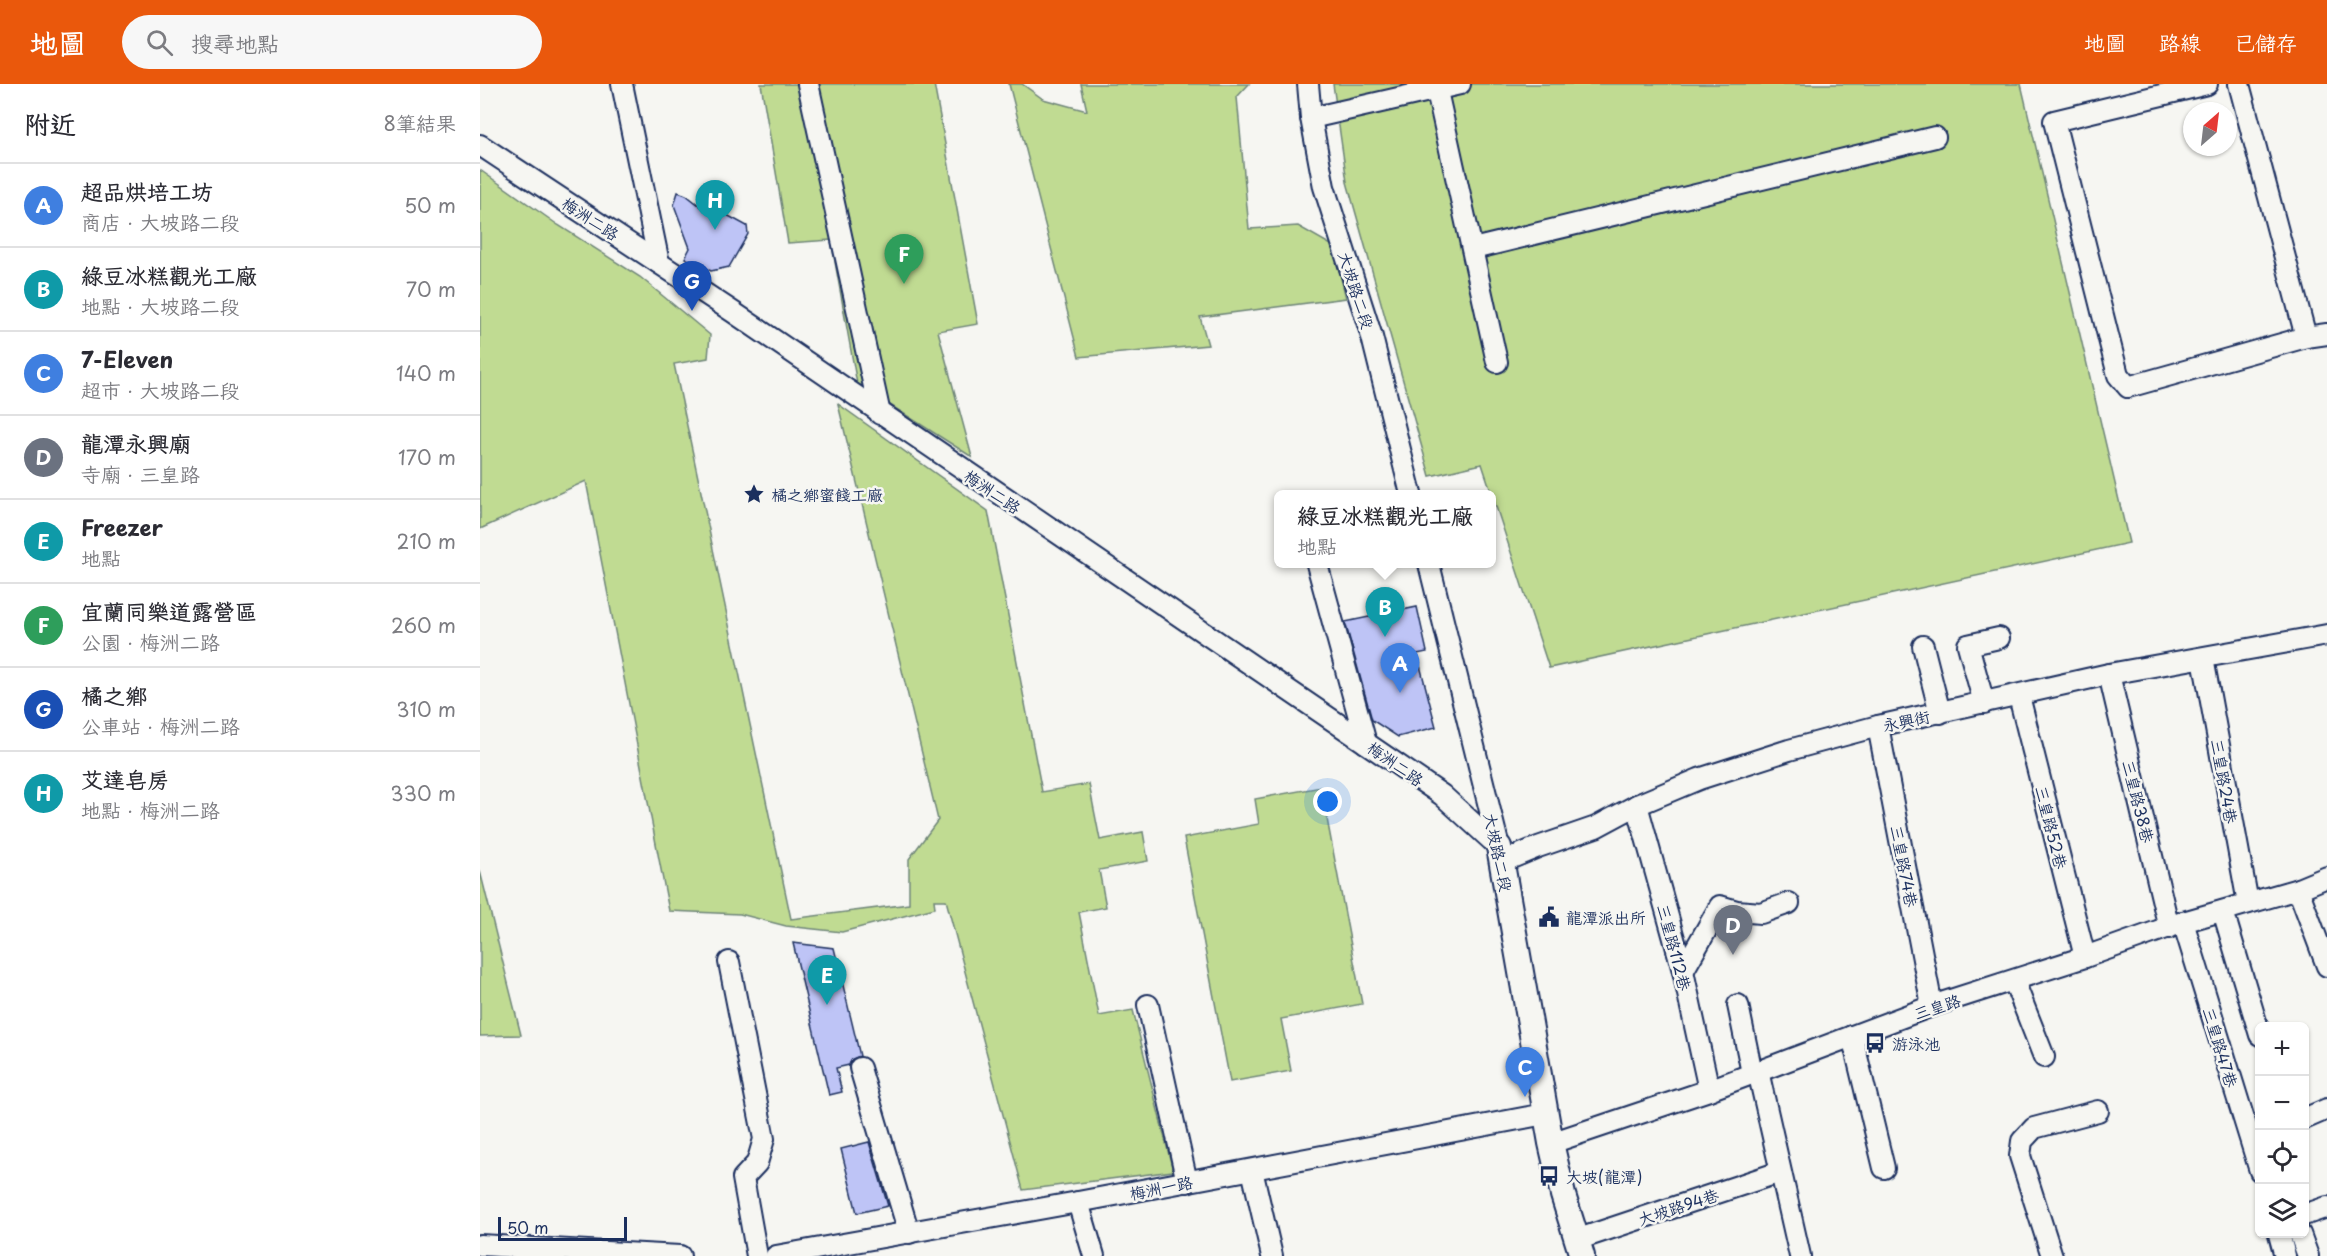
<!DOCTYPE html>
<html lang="zh-TW">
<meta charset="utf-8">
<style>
:root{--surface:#fff;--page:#f7f7f7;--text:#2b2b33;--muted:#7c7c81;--line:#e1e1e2;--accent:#ea580c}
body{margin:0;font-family:"Playpen Sans","LXGW WenKai TC",sans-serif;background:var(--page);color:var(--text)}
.controls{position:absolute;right:18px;bottom:18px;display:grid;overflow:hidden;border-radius:9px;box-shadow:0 2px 4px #0004}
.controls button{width:54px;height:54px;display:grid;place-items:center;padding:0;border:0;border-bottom:2px solid var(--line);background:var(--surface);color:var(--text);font:30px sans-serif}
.compass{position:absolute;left:1703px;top:18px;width:54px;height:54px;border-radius:50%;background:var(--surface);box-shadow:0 2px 4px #0004;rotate:28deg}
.scale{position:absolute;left:18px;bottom:15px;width:129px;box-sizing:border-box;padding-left:6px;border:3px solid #1b2f5e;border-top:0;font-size:16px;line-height:21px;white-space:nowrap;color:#1b2f5e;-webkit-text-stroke:4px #f6f6f2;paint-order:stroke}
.you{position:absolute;left:848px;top:718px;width:21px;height:21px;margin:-15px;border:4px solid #fff;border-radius:50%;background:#1a73e8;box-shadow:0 0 0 9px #1a73e833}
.badge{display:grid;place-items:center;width:39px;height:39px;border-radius:50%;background:var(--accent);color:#fff;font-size:20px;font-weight:700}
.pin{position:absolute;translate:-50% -50px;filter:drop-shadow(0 2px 3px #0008)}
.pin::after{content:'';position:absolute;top:32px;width:21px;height:18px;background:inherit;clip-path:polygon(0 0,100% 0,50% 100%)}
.popup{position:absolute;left:794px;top:406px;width:222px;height:78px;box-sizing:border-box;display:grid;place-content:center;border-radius:9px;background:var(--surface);filter:drop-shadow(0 2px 4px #0005);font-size:20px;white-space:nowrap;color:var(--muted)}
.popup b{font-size:22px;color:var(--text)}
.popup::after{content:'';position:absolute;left:50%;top:100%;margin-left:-12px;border:12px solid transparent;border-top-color:var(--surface)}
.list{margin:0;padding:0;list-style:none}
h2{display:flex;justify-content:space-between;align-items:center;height:78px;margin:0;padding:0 24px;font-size:26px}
h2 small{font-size:20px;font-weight:400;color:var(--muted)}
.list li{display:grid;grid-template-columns:39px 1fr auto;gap:18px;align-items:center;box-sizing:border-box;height:84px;padding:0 24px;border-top:2px solid var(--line)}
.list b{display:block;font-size:22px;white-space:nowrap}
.list p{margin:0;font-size:20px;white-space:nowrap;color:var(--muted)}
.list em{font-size:20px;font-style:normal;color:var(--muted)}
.icon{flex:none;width:33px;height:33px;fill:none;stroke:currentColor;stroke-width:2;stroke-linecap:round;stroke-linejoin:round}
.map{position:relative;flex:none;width:1847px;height:1172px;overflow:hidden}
header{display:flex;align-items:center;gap:36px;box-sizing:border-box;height:84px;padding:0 30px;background:var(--accent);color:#fff}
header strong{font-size:28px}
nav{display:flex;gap:33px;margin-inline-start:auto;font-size:21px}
.search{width:420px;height:54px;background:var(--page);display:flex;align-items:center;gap:15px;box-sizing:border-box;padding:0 21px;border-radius:33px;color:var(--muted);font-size:22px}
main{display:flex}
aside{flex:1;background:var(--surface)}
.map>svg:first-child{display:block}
.green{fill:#c0db92;stroke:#6e8578;stroke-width:1.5}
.building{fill:#bec4f6;stroke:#1b2f5e;stroke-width:1.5}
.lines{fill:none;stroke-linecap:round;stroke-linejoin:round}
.minor-casing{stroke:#1b2f5e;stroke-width:24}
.major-casing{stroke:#1b2f5e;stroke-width:28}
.minor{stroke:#f6f6f2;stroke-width:20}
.major{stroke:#f6f6f2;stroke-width:24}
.labels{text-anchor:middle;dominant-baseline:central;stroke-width:5;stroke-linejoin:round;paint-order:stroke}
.street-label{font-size:16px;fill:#1b2f5e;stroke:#f6f6f2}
.poi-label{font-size:16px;fill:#1b2f5e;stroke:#f6f6f2;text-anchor:start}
</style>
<header>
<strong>地圖</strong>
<div class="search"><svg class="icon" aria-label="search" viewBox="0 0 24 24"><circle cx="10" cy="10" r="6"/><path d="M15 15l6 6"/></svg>搜尋地點</div>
<nav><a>地圖</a><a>路線</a><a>已儲存</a></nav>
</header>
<main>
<aside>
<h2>附近<small>8筆結果</small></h2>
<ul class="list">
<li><span class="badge" style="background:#3f7fe0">A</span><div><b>超品烘培工坊</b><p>商店 · 大坡路二段</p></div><em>50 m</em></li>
<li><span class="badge" style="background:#0f9aa8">B</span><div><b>綠豆冰糕觀光工廠</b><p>地點 · 大坡路二段</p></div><em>70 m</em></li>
<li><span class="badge" style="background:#3f7fe0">C</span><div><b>7-Eleven</b><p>超市 · 大坡路二段</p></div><em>140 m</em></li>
<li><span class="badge" style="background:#6b7280">D</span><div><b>龍潭永興廟</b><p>寺廟 · 三皇路</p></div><em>170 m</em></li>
<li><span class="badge" style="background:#0f9aa8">E</span><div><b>Freezer</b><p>地點</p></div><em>210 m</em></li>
<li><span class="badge" style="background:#2e9e5b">F</span><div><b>宜蘭同樂道露營區</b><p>公園 · 梅洲二路</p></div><em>260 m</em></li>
<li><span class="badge" style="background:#1a4fb4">G</span><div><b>橘之鄉</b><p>公車站 · 梅洲二路</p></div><em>310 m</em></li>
<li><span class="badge" style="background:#0f9aa8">H</span><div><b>艾達皂房</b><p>地點 · 梅洲二路</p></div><em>330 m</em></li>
</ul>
</aside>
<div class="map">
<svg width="1847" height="1172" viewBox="0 0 1847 1172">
<rect width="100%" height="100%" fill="#f6f6f2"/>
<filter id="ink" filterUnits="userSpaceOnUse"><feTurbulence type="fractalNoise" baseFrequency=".0167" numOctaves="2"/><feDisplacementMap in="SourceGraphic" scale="12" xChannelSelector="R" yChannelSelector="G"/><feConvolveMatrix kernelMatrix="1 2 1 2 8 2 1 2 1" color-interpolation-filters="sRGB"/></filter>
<g filter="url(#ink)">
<!-- green -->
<g class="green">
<path d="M 281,0 L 454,0 L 498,240 L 458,247 L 492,373 L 377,300 L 351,156 L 308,159 Z"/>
<path d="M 529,0 L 542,0 L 563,15 L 607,27 L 601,0 L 769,0 L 757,13 L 769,145 L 818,142 L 853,162 L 866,214 L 720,233 L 728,261 L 599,273 Z"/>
<path d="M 853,0 L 1541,0 L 1649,459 L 1069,584 L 1002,380 L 950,392 L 867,98 Z"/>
<path d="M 0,86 L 78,141 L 160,193 L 230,251 L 228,274 L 194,280 L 311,835 L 429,820 L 429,775 L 458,736 L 358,320 L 508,427 L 562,708 L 609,700 L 620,756 L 663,748 L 668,777 L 619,786 L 626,823 L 599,828 L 619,932 L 653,926 L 693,1087 L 543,1106 L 466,816 L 454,816 L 455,824 L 362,848 L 306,842 L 260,830 L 189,827 L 106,397 L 0,445 Z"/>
<path d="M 841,703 L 882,920 L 801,935 L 811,987 L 750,998 L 704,754 L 779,740 L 775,715 Z"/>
<path d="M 0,787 L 41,951 L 0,952 Z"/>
</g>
<!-- building -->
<g class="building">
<path d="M 198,108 L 206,111 L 224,125 L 245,130 L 267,142 L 268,150 L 249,183 L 231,187 L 205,174 L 210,164 L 194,121 Z"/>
<path d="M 937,523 L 947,568 L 937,570 L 956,643 L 918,653 L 892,636 L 865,538 Z"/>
<path d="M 313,859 L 354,864 L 380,972 L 372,975 L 369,981 L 356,984 L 362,1008 L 349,1011 Z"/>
<path d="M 389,1058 L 408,1122 L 377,1129 L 361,1065 Z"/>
</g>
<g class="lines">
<!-- minor casing -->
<g class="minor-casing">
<g id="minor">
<path d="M 142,0 L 179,179"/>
<path d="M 328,0 L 400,330"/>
<path d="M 828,0 L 831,34 L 844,103 L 892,253 L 931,410"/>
<path d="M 1727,0 L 1574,37 L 1638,291 L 1648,303 L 1826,253 L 1847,250"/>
<path d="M 1759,0 L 1826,253"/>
<path d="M 957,7 L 1017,278"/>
<path d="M 831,34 L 980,0"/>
<path d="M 0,61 L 253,228 L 886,659 L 962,711 L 1019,763"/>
<path d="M 993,165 L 1455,53"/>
<path d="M 837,480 L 886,659"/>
<path d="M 949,480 L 1019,763"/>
<path d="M 1443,562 L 1460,629"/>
<path d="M 1723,574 L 1768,819"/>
<path d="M 1629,590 L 1689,844"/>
<path d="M 1539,612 L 1605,873"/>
<path d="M 1504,619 L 1488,561 L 1519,554"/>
<path d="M 1398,642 L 1452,922"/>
<path d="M 1157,721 L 1203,887 L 1229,1006"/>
<path d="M 1022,778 L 1058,763 L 1116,743 L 1157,721 L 1219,695 L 1309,666 L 1398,642 L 1629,590 L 1847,551"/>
<path d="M 1818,805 L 1847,882"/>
<path d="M 1743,827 L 1780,951"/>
<path d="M 1703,838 L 1780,1087"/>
<path d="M 249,878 L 284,1055 L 277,1079 L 263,1094 L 277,1172"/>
<path d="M 1203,887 L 1240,822 L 1257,827 L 1281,829 L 1309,819"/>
<path d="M 1534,897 L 1564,973"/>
<path d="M 668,921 L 707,1098"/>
<path d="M 1258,921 L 1272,989"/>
<path d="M 1372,952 L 1404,1084"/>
<path d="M 380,984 L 429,1149"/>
<path d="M 1278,987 L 1320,1172"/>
<path d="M 1824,1035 L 1847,1025"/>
<path d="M 1071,1059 L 1229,1006 L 1452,922 L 1605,873 L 1703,838 L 1818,805 L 1847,793"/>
<path d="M 772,1086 L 792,1172"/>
<path d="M 598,1118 L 614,1172"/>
<path d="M 1824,1131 L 1847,1123"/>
<path d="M 1799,1150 L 1805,1172"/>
<path d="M 1820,1150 L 1828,1172"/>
<path d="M 1096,1156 L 1300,1088"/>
<path d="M 0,1161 L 200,1172"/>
<path d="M 296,1172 L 598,1118 L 1065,1030"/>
<path d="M 1572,1172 L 1540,1072 L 1542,1057 L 1554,1044 L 1618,1027"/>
</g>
</g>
<!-- major casing -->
<g class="major-casing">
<path id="major" d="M 1019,763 L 1071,1059 L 1083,1111 L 1102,1172"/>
</g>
<!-- minor -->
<use href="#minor" class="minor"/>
<!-- major -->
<use href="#major" class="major"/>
</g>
</g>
<!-- icons -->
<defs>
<g id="sight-bare" transform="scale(1.62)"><path d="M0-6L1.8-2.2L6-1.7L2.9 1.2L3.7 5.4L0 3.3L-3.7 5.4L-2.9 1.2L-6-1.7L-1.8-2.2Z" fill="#1b2f5e" stroke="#f6f6f2" stroke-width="2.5" paint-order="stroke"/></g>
<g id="civic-bare" transform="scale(1.62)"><path d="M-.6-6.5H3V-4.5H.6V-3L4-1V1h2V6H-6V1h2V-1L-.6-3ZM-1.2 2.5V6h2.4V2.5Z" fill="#1b2f5e" stroke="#f6f6f2" stroke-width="2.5" paint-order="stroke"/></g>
<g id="bus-bare" transform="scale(1.62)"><path d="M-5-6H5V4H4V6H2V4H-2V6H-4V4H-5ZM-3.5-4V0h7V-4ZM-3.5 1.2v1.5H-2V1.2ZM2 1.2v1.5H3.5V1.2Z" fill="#1b2f5e" stroke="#f6f6f2" stroke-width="2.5" paint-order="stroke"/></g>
</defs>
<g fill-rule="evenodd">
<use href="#sight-bare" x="274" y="410"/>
<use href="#civic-bare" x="1069" y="833"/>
<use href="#bus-bare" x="1395" y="959"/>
<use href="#bus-bare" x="1069" y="1092"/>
</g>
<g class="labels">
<!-- street labels -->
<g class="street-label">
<text transform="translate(111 134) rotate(33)">梅洲二路</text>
<text transform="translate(877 206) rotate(72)">大坡路二段</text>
<text transform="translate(513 407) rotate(34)">梅洲二路</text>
<text transform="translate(1426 636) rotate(-12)">永興街</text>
<text transform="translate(916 679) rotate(35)">梅洲二路</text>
<text transform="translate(1745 697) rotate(80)">三皇路24巷</text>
<text transform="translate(1659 717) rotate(76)">三皇路38巷</text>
<text transform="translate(1572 743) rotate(76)">三皇路52巷</text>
<text transform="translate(1019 768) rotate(78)">大坡路二段</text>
<text transform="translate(1425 782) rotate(79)">三皇路74巷</text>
<text transform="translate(1195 863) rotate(75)">三皇路112巷</text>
<text transform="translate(1457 922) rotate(-18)">三皇路</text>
<text transform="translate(1741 963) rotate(73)">三皇路47巷</text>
<text transform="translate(681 1103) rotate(-11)">梅洲一路</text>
<text transform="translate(1198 1122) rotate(-18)">大坡路94巷</text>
</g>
<!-- poi labels -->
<g class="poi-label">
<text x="291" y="410">橘之鄉蜜餞工廠</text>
<text x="1086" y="833">龍潭派出所</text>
<text x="1412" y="959">游泳池</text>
<text x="1086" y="1092">大坡(龍潭)</text>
</g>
</g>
</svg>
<div class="controls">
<button>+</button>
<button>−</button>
<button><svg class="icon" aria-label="locate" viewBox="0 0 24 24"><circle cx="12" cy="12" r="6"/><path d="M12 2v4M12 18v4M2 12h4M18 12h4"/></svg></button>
<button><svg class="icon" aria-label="layers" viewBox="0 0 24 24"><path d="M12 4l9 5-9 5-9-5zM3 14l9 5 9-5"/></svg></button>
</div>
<svg class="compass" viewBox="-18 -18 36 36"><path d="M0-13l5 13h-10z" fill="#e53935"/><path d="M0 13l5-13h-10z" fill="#7c7c81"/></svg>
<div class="scale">50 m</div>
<div class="you"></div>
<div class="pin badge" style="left:920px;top:609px;background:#3f7fe0">A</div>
<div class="pin badge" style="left:905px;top:553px;background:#0f9aa8">B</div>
<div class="popup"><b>綠豆冰糕觀光工廠</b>地點</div>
<div class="pin badge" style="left:1045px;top:1013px;background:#3f7fe0">C</div>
<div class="pin badge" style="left:1253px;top:871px;background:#6b7280">D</div>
<div class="pin badge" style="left:347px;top:921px;background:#0f9aa8">E</div>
<div class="pin badge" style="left:424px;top:200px;background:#2e9e5b">F</div>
<div class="pin badge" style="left:212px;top:227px;background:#1a4fb4">G</div>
<div class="pin badge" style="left:235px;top:146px;background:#0f9aa8">H</div>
</div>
</main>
